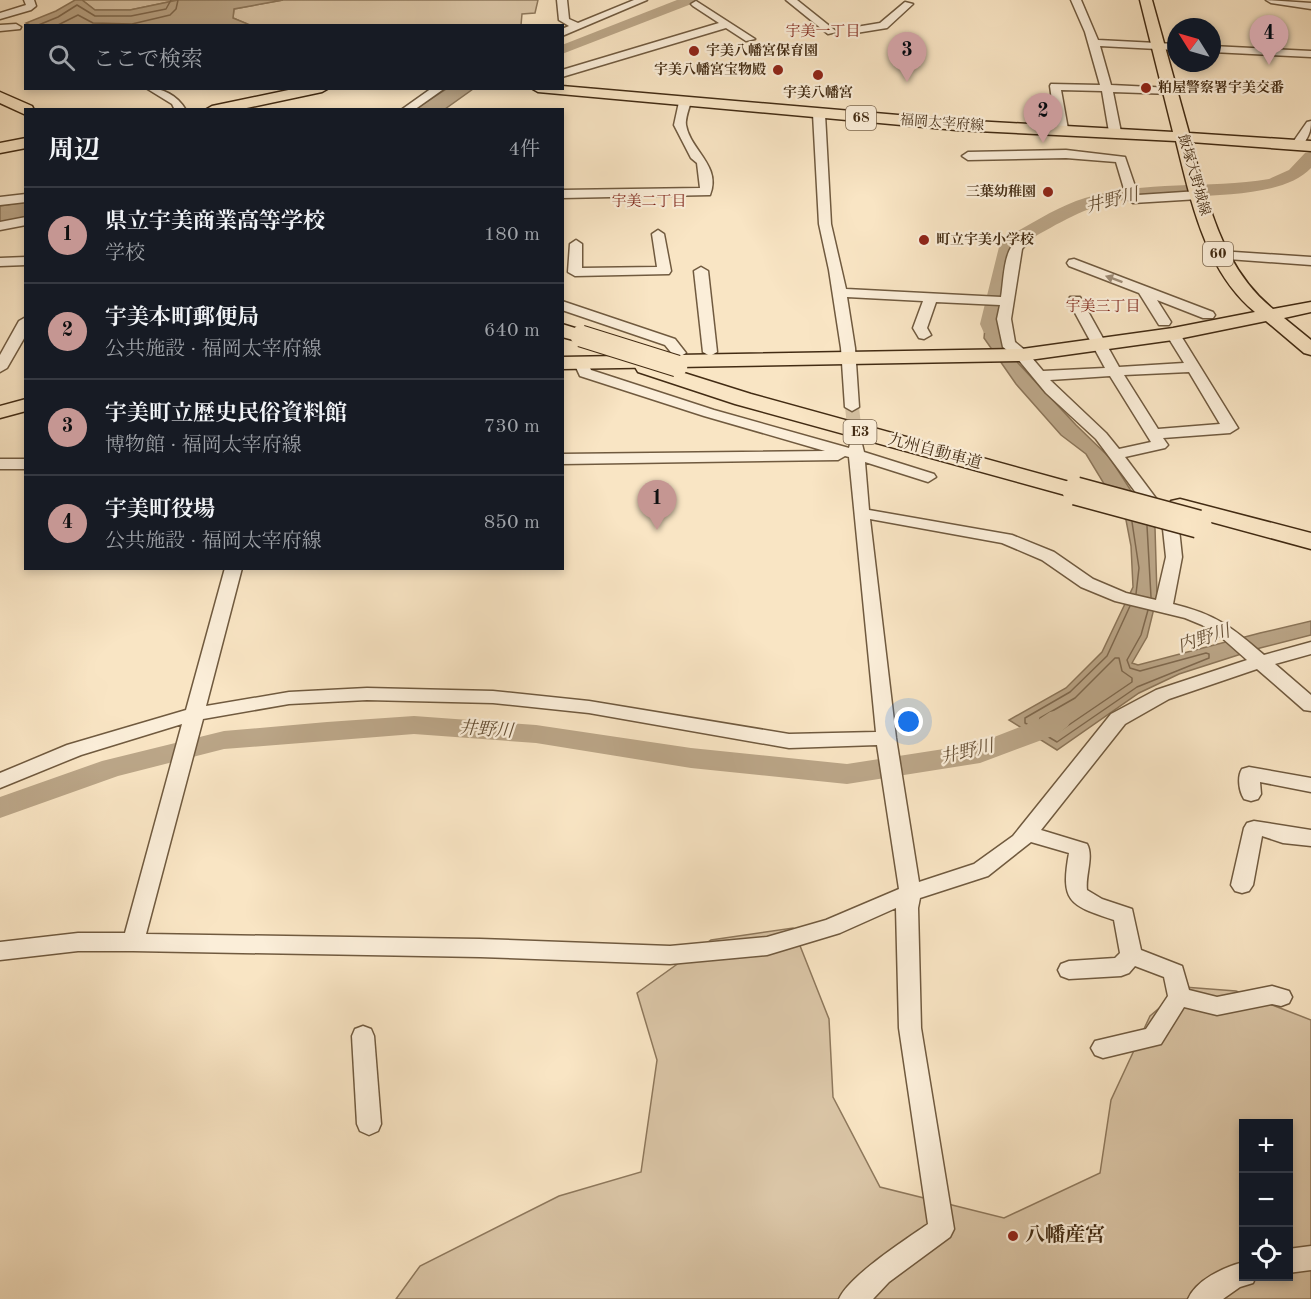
<!DOCTYPE html>
<html lang="ja">
<meta charset="utf-8">
<style>
:root{--surface:#171b24;--page:#242831;--text:#f1f3f6;--muted:#9ea1a6;--line:#363941;--accent:#c59692}
body{margin:0;font-family:"Old Standard TT","Noto Serif JP",serif;background:var(--page);color:var(--text)}
.controls{position:absolute;right:18px;bottom:18px;display:grid;overflow:hidden;border-radius:0px;box-shadow:0 3px 9px #0003}
.controls button{width:54px;height:54px;display:grid;place-items:center;padding:0;border:0;border-bottom:2px solid var(--line);background:var(--surface);color:var(--text);font:30px sans-serif}
.compass{position:absolute;left:1167px;top:18px;width:54px;height:54px;border-radius:50%;background:var(--surface);box-shadow:0 3px 9px #0003;rotate:307deg}
.you{position:absolute;left:909px;top:722px;width:21px;height:21px;margin:-15px;border:4px solid #fff;border-radius:50%;background:#1a73e8;box-shadow:0 0 0 9px #1a73e833}
.badge{display:grid;place-items:center;width:39px;height:39px;border-radius:50%;background:var(--accent);color:#111;font-size:20px;font-weight:700}
.pin{position:absolute;translate:-50% -50px;filter:drop-shadow(0 2px 3px #0008)}
.pin::after{content:'';position:absolute;top:32px;width:21px;height:18px;background:inherit;clip-path:polygon(0 0,100% 0,50% 100%)}
.list{margin:0;padding:0;list-style:none}
h2{display:flex;justify-content:space-between;align-items:center;height:78px;margin:0;padding:0 24px;font-size:26px}
h2 small{font-size:20px;font-weight:400;color:var(--muted)}
.list li{display:grid;grid-template-columns:39px 1fr auto;gap:18px;align-items:center;box-sizing:border-box;height:96px;padding:0 24px;border-top:2px solid var(--line)}
.list b{display:block;font-size:22px;white-space:nowrap}
.list p{margin:0;font-size:20px;white-space:nowrap;color:var(--muted)}
.list em{font-size:20px;font-style:normal;color:var(--muted)}
.icon{flex:none;width:33px;height:33px;fill:none;stroke:currentColor;stroke-width:2;stroke-linecap:round;stroke-linejoin:round}
.map{position:relative;flex:none;width:1311px;height:1299px;overflow:hidden}
.search{position:absolute;background:var(--surface);box-shadow:0 3px 9px #0003;left:24px;top:24px;width:540px;height:66px;display:flex;align-items:center;gap:15px;box-sizing:border-box;padding:0 21px;border-radius:0px;color:var(--muted);font-size:22px}
.panel{position:absolute;background:var(--surface);box-shadow:0 3px 9px #0003;left:24px;top:108px;width:540px;height:462px;border-radius:0px}
.map>svg:first-child{display:block}
.green{fill:#dac5a6;stroke:#8e785c;stroke-width:1.5;fill-rule:evenodd}
.water{fill:#bba688;stroke:#8b7559;stroke-width:1.5}
.lines{fill:none;stroke-linecap:round;stroke-linejoin:round}
.shore{stroke:#7e684e;stroke-width:1.5}
.river{fill:#bba688;fill-rule:evenodd}
.minor-tunnel{stroke:#d4c0a1;stroke-width:14;stroke-dasharray:14 7;stroke-linecap:butt}
.minor-casing{stroke:#705a3f;stroke-width:3}
.major-casing{stroke:#422b13;stroke-width:3}
.highway-casing{stroke:#422b13;stroke-width:3}
.minor{fill:#fbeed9;fill-rule:evenodd}
.major{fill:#f9e5c4;fill-rule:evenodd}
.highway{fill:#f9e5c4;fill-rule:evenodd}
.highway-bridge-far1-casing{stroke:#422b13;stroke-width:23;stroke-linecap:butt}
.highway-bridge-casing{stroke:#422b13;stroke-width:30;stroke-linecap:butt}
.highway-bridge-far1{stroke:#f9e5c4;stroke-width:21}
.highway-bridge{stroke:#f9e5c4;stroke-width:27}
.oneway{fill:#9e8c76}
.poi-dot{fill:#8f2418;stroke:#fbeed9;stroke-width:2}
.labels{text-anchor:middle;dominant-baseline:central;stroke-width:4.5;stroke-linejoin:round;paint-order:stroke}
.far-poi-label{font-size:14px;font-weight:bold;fill:#422b13;stroke:#fbeed9;text-anchor:start}
.far-street-label{font-size:14px;fill:#422b13;stroke:#fbeed9}
.far-neighbourhood-label{font-size:15px;fill:#7a1f14;stroke:#fbeed9}
.shield{fill:#fbeed9;stroke:#7a664e;stroke-width:1.5}
.shield-label{font-size:15px;font-weight:bold;fill:#422b13}
.street-label{font-size:16px;fill:#422b13;stroke:#fbeed9}
.water-label{font-size:18px;font-style:italic;fill:#665036;stroke:#fbeed9}
.near-poi-label{font-size:20px;font-weight:bold;fill:#422b13;stroke:#fbeed9;text-anchor:start}
</style>
<div class="map">
<svg width="1311" height="1299" viewBox="0 0 1311 1299">
<rect width="100%" height="100%" fill="#f9e5c4"/>
<filter id="stains"><feTurbulence type="fractalNoise" baseFrequency=".00333" numOctaves="4"/><feColorMatrix values="0 0 0 0 .2 0 0 0 0 .09 0 0 0 0 .02 0 0 0 .5 -.17"/></filter>
<radialGradient id="worn" r=".72"><stop offset=".6" stop-color="#630" stop-opacity="0"/><stop offset="1" stop-color="#630" stop-opacity=".3"/></radialGradient>
<!-- green -->
<g class="green">
<path d="M 82,0 L 178,0 L 130,10 L 95,10 Z"/>
<path d="M 283,0 L 538,0 L 535,13 L 522,14 L 521,25 L 175,26 L 247,24 L 233,18 L 234,9 Z"/>
<path d="M 793,928 L 829,1019 L 833,1097 L 880,1187 L 1004,1218 L 1100,1173 L 1111,1100 L 1150,1016 L 1184,987 L 1236,991 L 1311,1020 L 1311,1299 L 396,1299 L 420,1266 L 559,1196 L 641,1172 L 657,1060 L 637,993 L 711,940 ZM 1244,1124 L 1288,1124 L 1288,1276 L 1244,1276 Z"/>
</g>
<!-- water -->
<g class="water">
<path d="M 75,0 L 82,0 L 95,10 L 130,10 L 178,0 L 283,0 L 234,9 L 233,18 L 250,25 L 32,26 L 26,23 L 56,11 Z"/>
<path d="M 446,89 L 473,89 L 445,109 L 414,110 Z"/>
<path d="M 25,202 L 25,217 L 0,223 L 0,206 Z"/>
<path d="M 1003,295 L 1002,337 L 1018,363 L 1076,425 L 1110,458 L 1155,528 L 1157,596 L 1147,637 L 1132,663 L 1138,665 L 1260,633 L 1311,621 L 1311,635 L 1260,648 L 1179,674 L 1139,693 L 1057,750 L 1009,720 L 1066,688 L 1102,652 L 1133,587 L 1131,546 L 1126,520 L 1086,454 L 1061,435 L 1016,384 L 984,338 L 988,296 Z"/>
</g>
<g class="lines">
<!-- shore -->
<g class="shore">
<path d="M 36,26 L 58,17 L 77,5 L 95,16 L 131,16 L 166,9 L 171,0"/>
<path d="M 56,26 L 78,15 L 93,23 L 132,24 L 170,15 L 176,9 L 178,0"/>
<path d="M 1132,522 L 1139,568 L 1136,594"/>
<path d="M 1147,526 L 1151,597"/>
<path d="M 1130,606 L 1107,656 L 1070,692 L 1025,718 L 1025,723 L 1057,742 L 1137,687 L 1209,658 L 1209,654 L 1206,653 L 1140,671 L 1130,668 L 1127,660 L 1141,635 L 1148,610"/>
<path d="M 1115,658 L 1119,658 L 1122,671 L 1132,678 L 1132,682 L 1057,733 L 1039,723 L 1040,718 L 1075,698 Z"/>
</g>
<!-- river -->
<g class="river">
<path d="M 677,0 L 696,0 L 694,3 L 562,54 L 562,45 Z"/>
<path d="M 1311,152 L 1311,168 C 1275,207 1161,190 1108,203 C 1075,211 1047,231 1017,246 L 1000,324 L 1001,329 L 998,333 L 984,333 L 980,324 L 1000,243 L 1003,239 C 1030,225 1056,207 1085,198 C 1145,180 1208,189 1269,179 L 1289,170 L 1305,153 Z"/>
<path d="M 1059,710 L 1068,712 L 1072,719 L 1068,726 L 1058,734 L 980,763 L 847,784 L 691,768 L 536,743 L 414,734 L 224,749 L 118,776 L 0,818 L 0,797 L 102,761 L 224,731 L 327,722 L 414,716 L 536,725 L 691,748 L 847,764 L 976,744 L 1038,720 L 1050,712 Z"/>
</g>
<!-- minor-tunnel -->
<path class="minor-tunnel" d="M 852,407 L 856,443"/>
<!-- minor casing -->
<g class="minor-casing">
<g id="minor">
<path d="M 24,0 L 34,0 L 36,6 L 31,10 L 0,19 L 0,13 L 26,5 Z"/>
<path d="M 557,0 L 567,0 L 569,19 L 578,23 L 634,0 L 647,0 L 562,36 L 562,29 L 569,26 L 559,20 Z"/>
<path d="M 786,0 L 797,0 L 837,32 L 828,34 Z"/>
<path d="M 1071,0 L 1081,0 L 1098,40 L 1176,44 L 1176,50 L 1100,46 L 1111,85 L 1172,88 L 1177,91 L 1172,94 L 1113,92 L 1121,132 L 1119,134 L 1115,135 L 1109,132 L 1102,91 L 1061,90 L 1068,129 L 1062,132 L 1056,129 L 1050,86 L 1051,84 L 1100,85 L 1085,32 Z"/>
<path d="M 1266,0 L 1311,3 L 1311,9 L 1271,3 Z"/>
<path d="M 696,1 L 755,39 L 746,41 L 726,28 L 562,77 L 562,70 L 719,23 L 693,6 L 691,4 Z"/>
<path d="M 905,2 L 913,4 L 887,28 L 856,33 L 851,30 L 856,27 L 880,23 Z"/>
<path d="M 16,24 L 21,27 L 20,29 L 0,31 L 0,25 Z"/>
<path d="M 1212,46 L 1311,51 L 1311,57 L 1212,52 Z"/>
<path d="M 146,88 C 163,88 177,95 186,110 L 175,110 L 172,104 Z"/>
<path d="M 432,88 L 445,88 L 414,110 L 401,110 Z"/>
<path d="M 685,99 L 691,102 C 689,108 685,119 686,125 C 690,150 722,166 710,195 L 562,198 L 562,190 L 700,188 L 697,163 L 691,158 L 674,125 L 679,102 Z"/>
<path d="M 819,111 L 825,114 L 831,224 L 846,289 L 1001,297 C 1004,281 1003,244 1021,239 L 1027,243 L 1022,249 L 1011,319 L 1015,342 L 1027,352 L 1043,371 L 1105,368 L 1068,300 L 1070,297 L 1080,297 L 1119,367 L 1184,363 L 1166,334 L 1168,331 L 1178,331 L 1238,428 L 1230,433 L 1163,438 L 1168,445 L 1165,448 L 1125,457 L 1179,529 L 1182,557 L 1173,604 C 1215,614 1232,627 1264,655 L 1311,642 L 1311,654 L 1275,664 L 1311,695 L 1311,711 L 1304,710 L 1257,669 L 1169,699 L 1125,724 L 1041,830 L 1087,844 C 1094,856 1085,876 1087,890 L 1102,899 L 1132,909 L 1141,950 L 1182,966 L 1189,990 L 1217,997 L 1272,986 L 1289,991 L 1292,997 L 1289,1003 L 1281,1006 L 1272,1004 L 1217,1015 L 1184,1007 L 1161,1044 L 1103,1058 L 1095,1055 L 1091,1048 L 1095,1041 L 1146,1029 L 1168,996 L 1164,977 L 1135,966 L 1129,973 L 1121,976 L 1069,979 L 1061,976 L 1058,970 L 1061,964 L 1069,961 L 1115,958 L 1120,953 L 1114,920 C 1070,905 1060,903 1069,853 L 1031,842 L 988,876 L 920,898 L 918,908 L 921,1028 L 954,1229 L 950,1237 L 889,1282 L 873,1299 L 839,1299 C 849,1276 905,1240 928,1224 L 899,1028 L 896,908 L 840,933 L 767,955 L 670,964 L 480,957 L 133,951 L 78,951 L 0,960 L 0,942 L 78,933 L 125,933 L 182,724 L 81,755 L 0,788 L 0,773 L 67,745 L 186,710 L 225,568 L 242,568 L 206,706 L 289,692 L 367,688 L 493,691 L 589,701 L 789,734 L 876,732 L 849,457 L 845,456 L 838,460 L 562,464 L 562,454 L 825,451 L 704,416 L 580,376 L 574,363 L 576,360 L 586,360 L 591,370 L 714,410 L 849,448 L 851,440 L 861,440 L 864,452 L 934,474 L 936,477 L 928,482 L 865,462 L 869,510 L 1012,535 L 1054,552 L 1093,579 L 1126,593 L 1156,600 L 1166,557 L 1163,529 L 1096,439 L 1046,393 L 1017,358 L 1003,347 L 997,319 L 1000,305 L 936,302 L 927,328 L 931,335 L 924,339 L 919,338 L 913,328 L 923,301 L 847,297 L 855,348 L 859,407 L 852,411 L 845,407 L 841,348 L 829,270 L 819,224 L 813,114 ZM 1189,372 L 1220,424 L 1158,429 L 1124,375 ZM 1110,376 L 1151,442 L 1119,449 L 1106,433 L 1050,380 ZM 870,519 L 1002,543 L 1042,560 L 1081,587 L 1115,601 L 1185,618 L 1202,625 L 1221,637 L 1247,660 L 1156,690 L 1111,714 L 1013,836 L 974,864 L 919,882 L 896,738 ZM 367,700 L 493,703 L 589,713 L 789,748 L 877,745 L 899,889 L 826,920 L 767,937 L 670,946 L 480,939 L 146,934 L 203,719 L 289,704 Z"/>
<path d="M 1311,121 C 1311,132 1308,138 1301,147 L 1293,147 L 1291,145 L 1307,122 Z"/>
<path d="M 1066,150 L 1125,157 L 1138,195 L 1199,191 L 1205,195 L 1199,199 L 1133,203 L 1127,199 L 1116,162 L 1066,158 L 968,160 L 962,156 L 968,152 Z"/>
<path d="M 26,194 L 26,202 L 0,205 L 0,197 Z"/>
<path d="M 26,217 L 26,225 L 0,230 L 0,222 Z"/>
<path d="M 658,230 L 664,234 L 671,271 L 669,274 L 575,276 L 568,272 L 570,244 L 576,240 L 582,244 L 582,268 L 657,267 L 652,234 Z"/>
<path d="M 1219,251 L 1311,257 L 1311,265 L 1214,258 L 1213,255 Z"/>
<path d="M 26,257 L 26,265 L 0,266 L 0,258 Z"/>
<path d="M 1074,259 L 1213,312 L 1215,315 L 1213,318 L 1203,318 L 1157,300 L 1171,322 L 1169,325 L 1159,325 L 1139,293 L 1069,266 L 1067,263 L 1069,260 Z"/>
<path d="M 701,267 L 708,271 L 717,352 L 710,356 L 703,352 L 694,271 Z"/>
<path d="M 562,301 L 675,339 L 686,353 L 679,357 L 674,356 L 665,345 L 562,310 Z"/>
<path d="M 26,317 L 26,335 L 7,368 L 0,372 L 0,355 L 19,321 Z"/>
<rect x="0" y="459" width="26" height="10"/>
<path d="M 1249,767 L 1311,778 L 1311,792 L 1260,782 L 1261,794 L 1258,799 L 1251,801 L 1244,799 C 1239,791 1237,777 1242,769 Z"/>
<path d="M 1254,821 L 1311,830 L 1311,846 L 1283,843 L 1262,836 L 1253,885 L 1249,891 L 1242,893 L 1235,891 L 1231,885 L 1244,828 L 1247,823 Z"/>
<path d="M 363,1026 L 371,1029 L 374,1036 L 381,1124 L 378,1131 L 369,1135 L 360,1131 L 357,1124 L 352,1036 L 355,1029 Z"/>
<path d="M 1311,1246 L 1311,1270 L 1288,1273 L 1288,1249 Z"/>
<path d="M 1244,1262 L 1244,1276 L 1256,1276 L 1253,1283 L 1240,1287 L 1223,1299 L 1188,1299 C 1196,1280 1224,1267 1244,1262 Z"/>
</g>
</g>
<!-- major casing -->
<g class="major-casing">
<g id="major">
<path d="M 1140,0 L 1152,0 L 1189,133 L 1311,141 L 1311,151 L 1191,142 C 1208,203 1222,268 1273,309 L 1311,302 L 1311,312 L 1284,318 L 1311,340 L 1311,355 L 1304,353 L 1266,321 L 1173,340 L 1022,361 L 562,369 L 562,357 L 1022,349 L 1173,328 L 1255,312 C 1205,271 1191,201 1176,141 L 956,130 L 538,92 L 531,88 L 562,88 L 562,86 L 956,120 L 1173,132 Z"/>
<path d="M 298,88 L 329,88 L 322,92 L 237,110 L 205,110 L 212,106 Z"/>
<path d="M 26,138 L 26,148 L 0,153 L 0,143 Z"/>
<path d="M 26,399 L 26,411 L 0,418 L 0,406 Z"/>
</g>
</g>
<!-- highway casing -->
<g class="highway-casing">
<g id="highway">
<path d="M 0,92 L 32,106 L 34,110 L 26,110 L 26,115 L 0,103 Z"/>
<path d="M 562,324 L 588,332 L 591,336 L 588,340 L 581,342 L 562,337 Z"/>
<path d="M 646,361 L 751,394 L 1084,486 L 1088,491 L 1084,496 L 1076,498 L 735,404 L 638,372 L 635,367 L 638,362 Z"/>
<path d="M 1180,499 L 1311,533 L 1311,549 L 1171,511 L 1168,506 L 1171,501 Z"/>
</g>
</g>
<!-- minor -->
<use href="#minor" class="minor"/>
<!-- major -->
<use href="#major" class="major"/>
<!-- highway -->
<use href="#highway" class="highway"/>
<!-- highway-bridge-far1 casing -->
<g class="highway-bridge-far1-casing">
<g id="highway-bridge-far1">
<path d="M 581,336 L 677,366"/>
<path d="M 1076,491 L 1079,492"/>
</g>
</g>
<!-- highway-bridge casing -->
<g class="highway-bridge-casing">
<path id="highway-bridge" d="M 1076,491 L 1198,524"/>
</g>
<!-- highway-bridge-far1 -->
<use href="#highway-bridge-far1" class="highway-bridge-far1"/>
<!-- highway-bridge -->
<use href="#highway-bridge" class="highway-bridge"/>
</g>
<!-- one-way arrows -->
<defs><path id="oneway-solid" d="M-6-.8H1V-3.2L6.5 0L1 3.2V.8H-6Z" transform="scale(1.5)"/></defs>
<use class="oneway" href="#oneway-solid" transform="translate(1114 279) rotate(-160)"/>
<!-- markers -->
<g class="poi-dot">
<circle cx="694" cy="51" r="6"/>
<circle cx="778" cy="70" r="6"/>
<circle cx="818" cy="75" r="6"/>
<circle cx="1146" cy="88" r="6"/>
<circle cx="1048" cy="192" r="6"/>
<circle cx="924" cy="240" r="6"/>
<circle cx="1013" cy="1236" r="6"/>
</g>
<g class="labels">
<!-- far-poi labels -->
<g class="far-poi-label">
<text x="706" y="51">宇美八幡宮保育園</text>
<text x="766" y="70" text-anchor="end">宇美八幡宮宝物殿</text>
<text x="1158" y="88">粕屋警察署宇美交番</text>
<text x="818" y="93" text-anchor="middle">宇美八幡宮</text>
<text x="1036" y="192" text-anchor="end">三葉幼稚園</text>
<text x="936" y="240">町立宇美小学校</text>
</g>
<!-- far-street labels -->
<g class="far-street-label">
<text transform="translate(942 123) rotate(4)">福岡太宰府線</text>
<text transform="translate(1194 175) rotate(74)">飯塚大野城線</text>
</g>
<!-- far-neighbourhood labels -->
<g class="far-neighbourhood-label">
<text x="823" y="32">宇美一丁目</text>
<text x="649" y="202">宇美二丁目</text>
<text x="1103" y="307">宇美三丁目</text>
</g>
<!-- shield labels -->
<g class="shield">
<rect x="846" y="106" width="30" height="24" rx="4.5"/>
<rect x="1203" y="242" width="30" height="24" rx="4.5"/>
<rect x="843.5" y="420" width="33" height="24" rx="4.5"/>
</g>
<g class="shield-label">
<text x="861" y="118">68</text>
<text x="1218" y="254">60</text>
<text x="860" y="432">E3</text>
</g>
<!-- street labels -->
<g class="street-label">
<text transform="translate(935 452) rotate(15)">九州自動車道</text>
</g>
<!-- water labels -->
<g class="water-label">
<text transform="translate(1112 201) rotate(-14)">井野川</text>
<text transform="translate(1204 639) rotate(-18)">内野川</text>
<text transform="translate(486 730) rotate(4)">井野川</text>
<text transform="translate(967 752) rotate(-13)">井野川</text>
</g>
<!-- near-poi labels -->
<g class="near-poi-label">
<text x="1025" y="1236">八幡産宮</text>
</g>
</g>
<rect width="100%" height="100%" filter="url(#stains)"/>
<rect width="100%" height="100%" fill="url(#worn)"/>
</svg>
<div class="controls">
<button>+</button>
<button>−</button>
<button><svg class="icon" aria-label="locate" viewBox="0 0 24 24"><circle cx="12" cy="12" r="6"/><path d="M12 2v4M12 18v4M2 12h4M18 12h4"/></svg></button>
</div>
<svg class="compass" viewBox="-18 -18 36 36"><path d="M0-13l5 13h-10z" fill="#e53935"/><path d="M0 13l5-13h-10z" fill="#9ea1a6"/></svg>
<div class="you"></div>
<div class="pin badge" style="left:657px;top:530px">1</div>
<div class="pin badge" style="left:1043px;top:143px">2</div>
<div class="pin badge" style="left:907px;top:82px">3</div>
<div class="pin badge" style="left:1269px;top:65px">4</div>
<div class="search"><svg class="icon" aria-label="search" viewBox="0 0 24 24"><circle cx="10" cy="10" r="6"/><path d="M15 15l6 6"/></svg>ここで検索</div>
<section class="panel">
<h2>周辺<small>4件</small></h2>
<ul class="list">
<li><span class="badge">1</span><div><b>県立宇美商業高等学校</b><p>学校</p></div><em>180 m</em></li>
<li><span class="badge">2</span><div><b>宇美本町郵便局</b><p>公共施設 · 福岡太宰府線</p></div><em>640 m</em></li>
<li><span class="badge">3</span><div><b>宇美町立歴史民俗資料館</b><p>博物館 · 福岡太宰府線</p></div><em>730 m</em></li>
<li><span class="badge">4</span><div><b>宇美町役場</b><p>公共施設 · 福岡太宰府線</p></div><em>850 m</em></li>
</ul>
</section>
</div>
